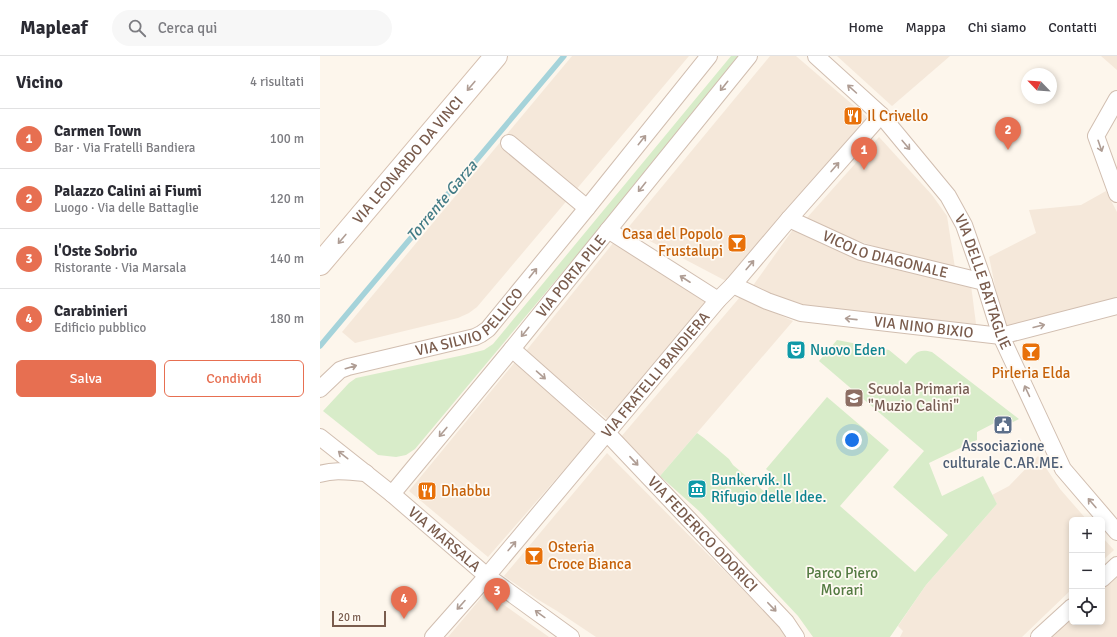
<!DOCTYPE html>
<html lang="it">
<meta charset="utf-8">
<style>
:root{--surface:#fff;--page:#f7f7f7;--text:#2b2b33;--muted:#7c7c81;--line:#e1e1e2;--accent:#e76f51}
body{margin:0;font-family:Signika,sans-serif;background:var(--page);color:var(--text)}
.controls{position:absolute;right:12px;bottom:12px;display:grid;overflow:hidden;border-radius:6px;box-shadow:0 2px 6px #0003}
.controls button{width:36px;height:36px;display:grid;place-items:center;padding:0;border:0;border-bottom:1px solid var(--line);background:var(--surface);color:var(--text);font:20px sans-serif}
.compass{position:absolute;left:701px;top:12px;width:36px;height:36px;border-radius:50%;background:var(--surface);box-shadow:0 2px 6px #0003;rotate:295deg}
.scale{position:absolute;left:12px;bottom:10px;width:54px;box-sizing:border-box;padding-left:4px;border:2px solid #7a5c4d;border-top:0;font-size:11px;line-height:14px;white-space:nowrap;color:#7a5c4d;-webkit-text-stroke:3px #fffaf3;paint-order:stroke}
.you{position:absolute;left:532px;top:384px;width:14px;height:14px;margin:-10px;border:3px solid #fff;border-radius:50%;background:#1a73e8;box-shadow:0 0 0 6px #1a73e833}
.badge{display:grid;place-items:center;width:26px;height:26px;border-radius:50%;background:var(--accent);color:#fff;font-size:13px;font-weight:700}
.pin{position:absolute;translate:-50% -33px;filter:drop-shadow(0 1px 2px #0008)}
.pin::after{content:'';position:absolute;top:21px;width:14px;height:12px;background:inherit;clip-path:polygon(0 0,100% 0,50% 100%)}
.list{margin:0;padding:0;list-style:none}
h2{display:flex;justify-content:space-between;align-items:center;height:52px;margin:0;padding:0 16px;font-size:17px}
h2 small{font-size:13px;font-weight:400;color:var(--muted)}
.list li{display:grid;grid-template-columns:26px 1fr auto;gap:12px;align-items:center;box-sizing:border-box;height:60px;padding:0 16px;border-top:1px solid var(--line)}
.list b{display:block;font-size:15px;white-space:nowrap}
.list p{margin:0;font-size:13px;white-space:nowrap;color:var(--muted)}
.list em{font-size:13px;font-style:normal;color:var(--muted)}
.actions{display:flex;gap:8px;padding:12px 16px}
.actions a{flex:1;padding:9px 0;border:1px solid var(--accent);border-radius:6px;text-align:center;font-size:14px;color:var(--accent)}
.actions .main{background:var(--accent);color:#fff}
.icon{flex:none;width:22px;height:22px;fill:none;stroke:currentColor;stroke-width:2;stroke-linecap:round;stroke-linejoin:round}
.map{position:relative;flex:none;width:797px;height:581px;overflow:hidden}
header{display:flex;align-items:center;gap:24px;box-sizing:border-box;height:56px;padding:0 20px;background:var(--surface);border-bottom:1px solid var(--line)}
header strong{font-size:19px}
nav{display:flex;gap:22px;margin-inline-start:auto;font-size:14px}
.search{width:280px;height:36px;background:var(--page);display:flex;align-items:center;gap:10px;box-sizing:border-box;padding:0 14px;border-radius:22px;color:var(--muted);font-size:15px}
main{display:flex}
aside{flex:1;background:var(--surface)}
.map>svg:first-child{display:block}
.residential{fill:#f5e8da}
.green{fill:#d8ecc9}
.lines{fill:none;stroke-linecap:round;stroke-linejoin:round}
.stream{stroke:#a5d3da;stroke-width:5.5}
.street-casing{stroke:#d1beb0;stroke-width:18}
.secondary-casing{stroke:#d6c0b0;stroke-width:24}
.street{stroke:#fff;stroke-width:16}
.secondary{stroke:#fff;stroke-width:22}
.oneway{stroke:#af9d94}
.labels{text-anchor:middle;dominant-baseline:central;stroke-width:3.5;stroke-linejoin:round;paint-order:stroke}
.food-label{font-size:15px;fill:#c56008;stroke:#fffaf3;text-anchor:start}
.street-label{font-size:15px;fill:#7a5c4d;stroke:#fffaf3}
.culture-label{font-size:15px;fill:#0d838f;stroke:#fffaf3;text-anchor:start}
.education-label{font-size:15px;fill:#785e54;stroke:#fffaf3;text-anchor:start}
.service-label{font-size:15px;fill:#4e5e75;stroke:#fffaf3}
.park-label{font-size:15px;fill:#537a41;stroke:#fffaf3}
.water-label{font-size:16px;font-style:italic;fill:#437c86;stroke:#fffaf3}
</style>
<header>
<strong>Mapleaf</strong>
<div class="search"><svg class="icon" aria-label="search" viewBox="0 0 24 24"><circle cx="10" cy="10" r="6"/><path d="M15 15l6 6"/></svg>Cerca qui</div>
<nav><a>Home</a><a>Mappa</a><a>Chi siamo</a><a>Contatti</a></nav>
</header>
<main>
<aside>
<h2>Vicino<small>4 risultati</small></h2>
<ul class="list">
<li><span class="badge">1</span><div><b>Carmen Town</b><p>Bar · Via Fratelli Bandiera</p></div><em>100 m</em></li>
<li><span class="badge">2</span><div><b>Palazzo Calini ai Fiumi</b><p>Luogo · Via delle Battaglie</p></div><em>120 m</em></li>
<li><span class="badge">3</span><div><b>l'Oste Sobrio</b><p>Ristorante · Via Marsala</p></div><em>140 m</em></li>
<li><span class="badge">4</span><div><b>Carabinieri</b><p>Edificio pubblico</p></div><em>180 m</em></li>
</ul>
<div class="actions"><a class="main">Salva</a><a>Condividi</a></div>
</aside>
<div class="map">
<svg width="797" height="581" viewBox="0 0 797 581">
<rect width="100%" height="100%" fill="#fdf6ec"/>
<!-- residential -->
<g class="residential">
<path d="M 252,0 L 369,0 L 157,251 L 149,257 L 138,262 L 35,287 L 22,276 Z"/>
<path d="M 450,0 L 476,0 L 547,61 L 406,225 L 307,173 Z"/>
<path d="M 517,0 L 630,0 L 572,50 Z"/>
<path d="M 781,0 L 797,0 L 797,14 Z"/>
<path d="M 559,81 L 612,139 L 627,160 L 635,212 L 568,195 L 527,181 L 485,164 Z"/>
<path d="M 786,135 L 797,156 L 797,245 L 684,273 L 669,201 L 716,177 L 709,154 L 761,149 Z"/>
<path d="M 474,172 L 651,229 L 656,268 L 491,251 L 468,245 L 432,231 Z"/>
<path d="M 294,186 L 386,245 L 287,363 L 206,295 Z"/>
<path d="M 420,241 L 473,265 L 340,420 L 300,382 Z"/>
<path d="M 195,306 L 277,376 L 168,501 L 89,435 Z"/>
<path d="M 287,397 L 470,581 L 276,581 L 237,555 L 217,543 L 184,520 Z"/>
<path d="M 718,400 L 740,433 L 767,464 L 752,464 L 752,533 L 702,581 L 580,581 L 583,575 L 578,570 L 606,529 L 677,448 L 672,439 L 689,430 Z"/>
<path d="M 782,481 L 794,494 L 782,505 Z"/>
<path d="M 797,519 L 797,581 L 730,581 L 752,561 L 752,566 L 782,566 L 782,533 Z"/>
<path d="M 166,536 L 229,581 L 128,581 Z"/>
</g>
<!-- green -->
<g class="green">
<path d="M 411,0 L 423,0 L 95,393 L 86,399 L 76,401 L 58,399 L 3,355 L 29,327 L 36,322 L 144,299 L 164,294 L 173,288 Z"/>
<path d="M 517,284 L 569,294 L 586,308 C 595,298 597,292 612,296 L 699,363 L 691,367 L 686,361 L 657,376 L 657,384 L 609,407 L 622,440 L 663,420 L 677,448 L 606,529 L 570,581 L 493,581 L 478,560 L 379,455 L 340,420 L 377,377 L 384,382 L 409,403 L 413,409 L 445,436 L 457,422 L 446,413 L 507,341 L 569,394 L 520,450 L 595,516 L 628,479 L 573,431 L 604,395 L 499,305 Z"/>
</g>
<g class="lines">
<!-- stream -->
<path class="stream" d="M 0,290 L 244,0"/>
<!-- street casing -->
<g class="street-casing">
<g id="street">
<path id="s1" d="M 496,0 L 561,59 L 628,140 L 644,169 L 664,226 L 681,280 L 743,413 L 797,476"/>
<path d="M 797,43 L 776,80 L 797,138"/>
<path d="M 189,87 L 267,152"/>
<path id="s2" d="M 469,163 L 541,196 L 664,226"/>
<path d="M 288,174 L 398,244"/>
<path id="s3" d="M 413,229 L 447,245 L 481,257 L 681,280 L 797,250"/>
<path id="s4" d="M 192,293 L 287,377 L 466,566 L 476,581"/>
<path id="s5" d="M 0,333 L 20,314 L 28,311 L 155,281 L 161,278 L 168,273 L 267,152 L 389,0"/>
<path id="s6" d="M 0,381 L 72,438 L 167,520 L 251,581"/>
<path d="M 0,418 C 15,413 30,416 46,417"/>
<path id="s7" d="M 72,438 L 192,293 L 429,0"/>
<path d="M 782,523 L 797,509"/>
<path id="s8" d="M 113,581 L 167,520 L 398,244 L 413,229 L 469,163 L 561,59"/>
<path d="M 719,581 L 752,551"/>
</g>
</g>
<!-- secondary casing -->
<g class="secondary-casing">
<g id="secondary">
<path id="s9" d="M 0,208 L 176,0"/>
</g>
</g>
<!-- street -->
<use href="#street" class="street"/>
<!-- secondary -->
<use href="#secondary" class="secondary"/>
</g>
<!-- one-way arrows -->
<defs><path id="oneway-shaft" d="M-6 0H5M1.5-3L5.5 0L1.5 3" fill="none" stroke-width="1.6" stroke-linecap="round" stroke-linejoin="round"/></defs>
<g class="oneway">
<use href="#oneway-shaft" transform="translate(151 30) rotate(130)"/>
<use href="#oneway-shaft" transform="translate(404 30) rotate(129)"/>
<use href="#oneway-shaft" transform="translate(532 33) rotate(-138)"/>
<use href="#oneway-shaft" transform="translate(322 84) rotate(-51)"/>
<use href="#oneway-shaft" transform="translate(586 89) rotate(50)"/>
<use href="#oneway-shaft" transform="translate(780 90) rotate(71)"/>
<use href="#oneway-shaft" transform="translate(515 111) rotate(-49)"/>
<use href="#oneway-shaft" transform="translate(322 131) rotate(129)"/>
<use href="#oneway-shaft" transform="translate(22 183) rotate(130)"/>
<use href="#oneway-shaft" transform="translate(430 209) rotate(-50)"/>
<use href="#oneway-shaft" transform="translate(213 217) rotate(-51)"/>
<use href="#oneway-shaft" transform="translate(365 223) rotate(-147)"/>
<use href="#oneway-shaft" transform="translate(531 263) rotate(-174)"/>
<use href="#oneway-shaft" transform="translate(719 270) rotate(-14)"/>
<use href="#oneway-shaft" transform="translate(205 276) rotate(129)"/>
<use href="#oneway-shaft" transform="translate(31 311) rotate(-16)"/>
<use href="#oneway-shaft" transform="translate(221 319) rotate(41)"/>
<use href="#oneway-shaft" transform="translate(707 335) rotate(-115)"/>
<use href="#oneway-shaft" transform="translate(123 376) rotate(130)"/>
<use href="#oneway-shaft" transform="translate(23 399) rotate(-142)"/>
<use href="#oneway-shaft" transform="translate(314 405) rotate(47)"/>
<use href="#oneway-shaft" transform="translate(772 447) rotate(-131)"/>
<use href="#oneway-shaft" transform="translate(192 490) rotate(-50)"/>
<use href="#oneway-shaft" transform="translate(141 549) rotate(132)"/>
<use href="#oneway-shaft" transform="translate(452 551) rotate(46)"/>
<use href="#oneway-shaft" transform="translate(220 558) rotate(-144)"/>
</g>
<!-- icons -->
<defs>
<g id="restaurant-square" transform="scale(1)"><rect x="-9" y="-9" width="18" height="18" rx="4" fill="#e8710a" stroke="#fffaf3"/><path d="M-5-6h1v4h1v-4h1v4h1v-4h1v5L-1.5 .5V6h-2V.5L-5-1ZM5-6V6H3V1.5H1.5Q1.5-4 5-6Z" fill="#fff"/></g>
<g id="bar-square" transform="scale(1)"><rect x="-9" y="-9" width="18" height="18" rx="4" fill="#e8710a" stroke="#fffaf3"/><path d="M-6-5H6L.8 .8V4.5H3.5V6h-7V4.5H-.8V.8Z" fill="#fff"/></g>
<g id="theatre-square" transform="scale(1)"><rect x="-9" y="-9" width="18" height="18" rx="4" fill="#0f9aa8" stroke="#fffaf3"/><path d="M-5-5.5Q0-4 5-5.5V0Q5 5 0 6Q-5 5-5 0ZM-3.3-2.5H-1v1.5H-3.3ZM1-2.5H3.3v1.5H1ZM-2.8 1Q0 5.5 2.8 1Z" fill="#fff"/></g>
<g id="school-square" transform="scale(1)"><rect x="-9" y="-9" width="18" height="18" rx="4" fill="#8d6e63" stroke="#fffaf3"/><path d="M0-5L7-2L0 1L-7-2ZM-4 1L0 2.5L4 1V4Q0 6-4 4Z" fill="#fff"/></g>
<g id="civic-square" transform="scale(1)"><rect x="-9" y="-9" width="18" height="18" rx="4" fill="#5c6f8a" stroke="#fffaf3"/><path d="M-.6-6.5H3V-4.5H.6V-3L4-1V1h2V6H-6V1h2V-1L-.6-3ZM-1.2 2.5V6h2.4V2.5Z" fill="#fff"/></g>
<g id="museum-square" transform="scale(1)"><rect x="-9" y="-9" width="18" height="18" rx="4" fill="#0f9aa8" stroke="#fffaf3"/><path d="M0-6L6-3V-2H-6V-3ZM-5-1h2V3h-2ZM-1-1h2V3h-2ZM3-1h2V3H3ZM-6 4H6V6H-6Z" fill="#fff"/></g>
</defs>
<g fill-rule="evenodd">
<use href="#restaurant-square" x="533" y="60"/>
<use href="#bar-square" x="417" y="187"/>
<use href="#theatre-square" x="476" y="294"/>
<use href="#bar-square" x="711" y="296"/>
<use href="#school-square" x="534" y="342"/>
<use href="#civic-square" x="683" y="369"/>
<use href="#museum-square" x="377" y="433"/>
<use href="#restaurant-square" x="107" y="435"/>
<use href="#bar-square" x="214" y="500"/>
</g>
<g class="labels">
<!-- food labels -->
<g class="food-label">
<text x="547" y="60">Il Crivello</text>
<text x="403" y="178" text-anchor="end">Casa del Popolo<tspan x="403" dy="17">Frustalupi</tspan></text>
<text x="711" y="317" text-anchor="middle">Pirleria Elda</text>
<text x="121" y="435">Dhabbu</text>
<text x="228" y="491">Osteria<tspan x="228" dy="17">Croce Bianca</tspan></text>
</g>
<!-- street labels -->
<g class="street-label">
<text stroke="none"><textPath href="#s9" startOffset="136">VIA LEONARDO DA VINCI</textPath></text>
<text stroke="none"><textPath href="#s2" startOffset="103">VICOLO DIAGONALE</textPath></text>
<text stroke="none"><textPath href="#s7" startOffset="282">VIA PORTA PILE</textPath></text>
<text stroke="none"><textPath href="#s1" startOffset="286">VIA DELLE BATTAGLIE</textPath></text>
<text stroke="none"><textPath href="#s5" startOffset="169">VIA SILVIO PELLICO</textPath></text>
<text stroke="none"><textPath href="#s3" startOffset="197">VIA NINO BIXIO</textPath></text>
<text stroke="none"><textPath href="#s8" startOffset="344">VIA FRATELLI BANDIERA</textPath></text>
<text stroke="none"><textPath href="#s4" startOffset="266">VIA FEDERICO ODORICI</textPath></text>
<text stroke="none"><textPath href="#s6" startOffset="161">VIA MARSALA</textPath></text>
</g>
<!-- culture labels -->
<g class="culture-label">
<text x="490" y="294">Nuovo Eden</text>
<text x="391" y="424">Bunkervik. Il<tspan x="391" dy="17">Rifugio delle Idee.</tspan></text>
</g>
<!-- education labels -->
<g class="education-label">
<text x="548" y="333">Scuola Primaria<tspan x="548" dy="17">"Muzio Calini"</tspan></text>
</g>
<!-- service labels -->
<g class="service-label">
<text x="683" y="390">Associazione<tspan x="683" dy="17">culturale C.AR.ME.</tspan></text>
</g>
<!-- park labels -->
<g class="park-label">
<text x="522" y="517">Parco Piero<tspan x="522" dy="17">Morari</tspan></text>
</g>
<!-- water labels -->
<g class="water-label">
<text transform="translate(122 145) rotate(-50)">Torrente Garza</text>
</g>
</g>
</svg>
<div class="controls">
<button>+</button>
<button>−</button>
<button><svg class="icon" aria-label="locate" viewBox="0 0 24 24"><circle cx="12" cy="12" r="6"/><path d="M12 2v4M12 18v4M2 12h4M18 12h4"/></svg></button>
</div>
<svg class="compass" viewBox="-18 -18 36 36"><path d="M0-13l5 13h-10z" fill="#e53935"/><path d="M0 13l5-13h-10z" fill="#7c7c81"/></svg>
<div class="scale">20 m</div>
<div class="you"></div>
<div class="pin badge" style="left:544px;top:114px">1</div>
<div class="pin badge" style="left:688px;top:94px">2</div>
<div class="pin badge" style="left:177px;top:555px">3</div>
<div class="pin badge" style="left:84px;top:563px">4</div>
</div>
</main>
